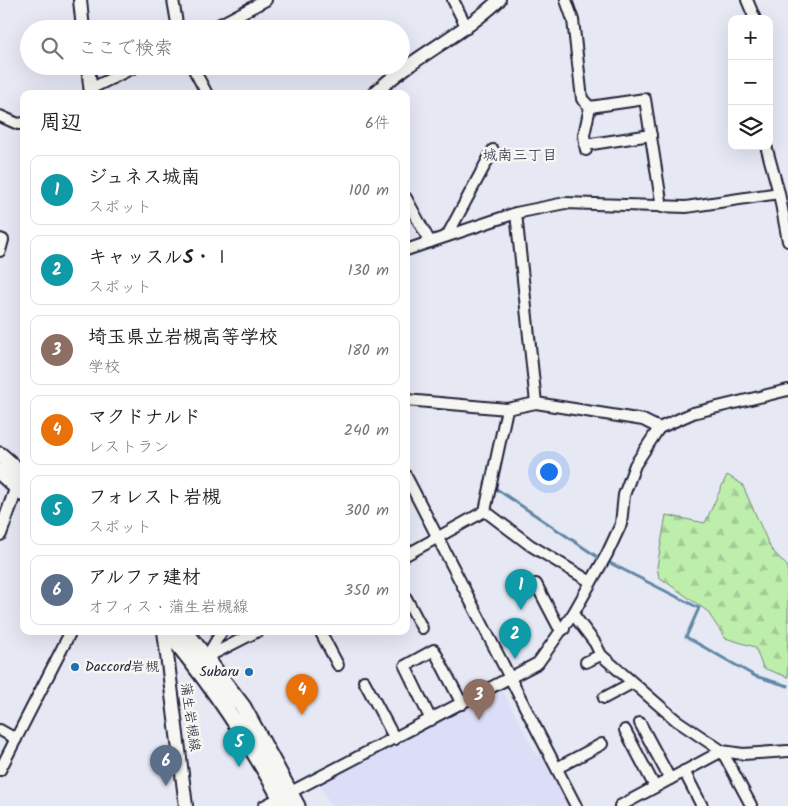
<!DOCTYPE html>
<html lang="ja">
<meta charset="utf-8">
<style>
:root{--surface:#fff;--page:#f6f6f6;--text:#222;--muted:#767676;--line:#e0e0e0;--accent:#0f766e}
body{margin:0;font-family:Kalam,"Klee One",sans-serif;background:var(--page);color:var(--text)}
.controls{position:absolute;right:15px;top:15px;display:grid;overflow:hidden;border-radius:10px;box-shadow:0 5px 20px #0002}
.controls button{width:45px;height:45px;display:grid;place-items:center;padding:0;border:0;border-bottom:1px solid var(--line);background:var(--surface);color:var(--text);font:25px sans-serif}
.you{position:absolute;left:548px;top:471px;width:18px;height:18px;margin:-12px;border:4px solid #fff;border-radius:50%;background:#1a73e8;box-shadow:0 0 0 8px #1a73e833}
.badge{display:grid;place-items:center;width:32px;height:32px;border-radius:50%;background:var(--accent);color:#fff;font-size:16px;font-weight:700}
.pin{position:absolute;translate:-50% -41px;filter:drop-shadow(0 1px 2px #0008)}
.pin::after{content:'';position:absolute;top:26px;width:18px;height:15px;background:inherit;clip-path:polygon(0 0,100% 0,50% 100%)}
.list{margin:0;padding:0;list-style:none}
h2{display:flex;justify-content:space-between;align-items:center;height:65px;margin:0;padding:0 20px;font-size:21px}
h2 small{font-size:16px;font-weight:400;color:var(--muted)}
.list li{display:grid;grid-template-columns:32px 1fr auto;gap:15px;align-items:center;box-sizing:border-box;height:70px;margin:0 10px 10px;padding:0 10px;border:1px solid var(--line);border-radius:10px}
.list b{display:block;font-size:19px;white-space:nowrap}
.list p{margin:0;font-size:16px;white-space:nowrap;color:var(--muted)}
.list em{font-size:16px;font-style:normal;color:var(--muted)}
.icon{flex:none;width:28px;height:28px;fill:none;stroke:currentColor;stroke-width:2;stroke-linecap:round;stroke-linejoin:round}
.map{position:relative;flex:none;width:788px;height:806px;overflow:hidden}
.search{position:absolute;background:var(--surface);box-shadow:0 5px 20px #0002;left:20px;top:20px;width:390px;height:55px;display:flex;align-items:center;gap:12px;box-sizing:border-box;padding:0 18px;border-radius:28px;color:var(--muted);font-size:19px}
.panel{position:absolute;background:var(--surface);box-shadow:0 5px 20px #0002;left:20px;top:90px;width:390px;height:545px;border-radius:10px}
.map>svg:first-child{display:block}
.built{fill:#dbdef6}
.forest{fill:url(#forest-firs);stroke:#708874}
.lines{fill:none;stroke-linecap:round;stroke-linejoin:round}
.stream{stroke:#6087a5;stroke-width:3}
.minor-casing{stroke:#22223b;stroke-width:14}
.major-casing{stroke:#22223b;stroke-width:16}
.highway-casing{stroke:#22223b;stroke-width:19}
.minor{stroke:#f6f6f2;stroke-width:10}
.major{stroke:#f6f6f2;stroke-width:12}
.highway{stroke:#f6f6f2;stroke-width:15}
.poi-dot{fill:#1f6fb2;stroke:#f6f6f2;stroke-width:2}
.labels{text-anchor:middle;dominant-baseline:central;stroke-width:5;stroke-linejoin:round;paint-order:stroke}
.poi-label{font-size:14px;fill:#22223b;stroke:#f6f6f2;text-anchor:start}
.street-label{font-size:14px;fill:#22223b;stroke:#f6f6f2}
.neighbourhood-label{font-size:15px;fill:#22223b;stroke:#f6f6f2}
</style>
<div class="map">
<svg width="788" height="806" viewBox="0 0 788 806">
<defs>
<pattern id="forest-firs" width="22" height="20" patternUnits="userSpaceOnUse" patternTransform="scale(1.25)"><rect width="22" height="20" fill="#beeeac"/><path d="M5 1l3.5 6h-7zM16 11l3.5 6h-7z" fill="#a3cc95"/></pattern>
</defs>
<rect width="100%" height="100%" fill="#e6e8f4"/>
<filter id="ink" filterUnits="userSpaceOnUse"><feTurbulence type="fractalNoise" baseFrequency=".02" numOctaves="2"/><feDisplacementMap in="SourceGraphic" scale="10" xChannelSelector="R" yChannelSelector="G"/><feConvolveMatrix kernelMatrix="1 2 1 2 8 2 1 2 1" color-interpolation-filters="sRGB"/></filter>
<g filter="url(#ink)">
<!-- built -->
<path class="built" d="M 501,688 L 537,756 L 546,752 L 572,806 L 331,806 L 319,784 Z"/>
<!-- forest -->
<path class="forest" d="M 727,475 L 742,484 L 771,549 L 788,567 L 788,677 L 763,668 L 755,647 L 725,638 L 707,611 L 659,577 L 657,567 L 666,515 L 705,523 Z"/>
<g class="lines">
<!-- stream -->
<g class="stream">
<path d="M 495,488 L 596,556"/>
<path d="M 608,562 L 699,608 L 686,637 L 755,676 L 788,686"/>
</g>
<!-- minor casing -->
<g class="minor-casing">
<g id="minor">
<path d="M 173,0 L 178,29"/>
<path d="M 453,0 L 467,28"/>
<path d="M 566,0 L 573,20 L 582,99 L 590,107 L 645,99 L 662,207"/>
<path d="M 747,0 L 755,19"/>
<path d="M 211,29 L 266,0"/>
<path d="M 192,66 L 207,94"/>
<path d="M 90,89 L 137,66"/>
<path d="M 0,116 L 18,124 L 24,123"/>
<path d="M 585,145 L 651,135"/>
<path d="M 766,146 L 779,193 L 788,241"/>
<path d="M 586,150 L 584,135 L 590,107"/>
<path d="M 406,198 L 430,242"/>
<path d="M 516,213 L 536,403"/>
<path d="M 447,236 L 493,150"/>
<path d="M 0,239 L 3,240 L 0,251"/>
<path d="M 406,250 L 516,213 L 565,203 L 686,207 L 779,193"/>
<path d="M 406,400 L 507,409 L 536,403 L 643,420 L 659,428"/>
<path d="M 406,476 L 576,806"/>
<path d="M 485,511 L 530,545 L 591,582"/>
<path d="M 406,555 L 485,511 L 507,409"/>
<path d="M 536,584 L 558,626 L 564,629"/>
<path d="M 406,598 L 422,628"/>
<path d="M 573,614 L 595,643 L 601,655 L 676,720 L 722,751 L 743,754 L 788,751"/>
<path d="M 320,631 L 338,665"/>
<path d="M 207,656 L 222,631"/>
<path d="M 207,657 L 258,631"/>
<path d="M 586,662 L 601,655"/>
<path d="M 364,681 L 395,739"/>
<path d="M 604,698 L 632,683"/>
<path d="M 431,720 L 405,666 L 434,650 L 462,704"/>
<path d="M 640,723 L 670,779"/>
<path d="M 0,730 L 16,739"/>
<path d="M 625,730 L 655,787"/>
<path d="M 722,751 L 751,805"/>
<path d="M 557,768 L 602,744"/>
<path d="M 0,770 L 71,631"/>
<path d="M 684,771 L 702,806"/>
<path d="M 264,806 L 538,663 L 573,614 L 607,554 L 621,524 L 624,495 L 635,465 L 659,428 L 693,413 L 788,390"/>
<path d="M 620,806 L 722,751"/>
</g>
</g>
<!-- major casing -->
<g class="major-casing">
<g id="major">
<path d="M 80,0 L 83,29"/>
<path d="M 88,66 L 91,94"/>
<path d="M 374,94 C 412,57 461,36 499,0"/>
<path d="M 0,534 L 19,481"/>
<path d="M 164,631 L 186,806"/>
</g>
</g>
<!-- highway casing -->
<g class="highway-casing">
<g id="highway">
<path d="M 0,455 L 24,476"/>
<path d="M 0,472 L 24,494"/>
<path d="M 167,631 C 213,685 251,743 285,806"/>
<path d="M 185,631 L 243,707 L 297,806"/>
</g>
</g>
<!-- minor -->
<use href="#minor" class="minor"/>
<!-- major -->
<use href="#major" class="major"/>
<!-- highway -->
<use href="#highway" class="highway"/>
</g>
</g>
<!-- markers -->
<g class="poi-dot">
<circle cx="75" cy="667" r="5"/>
<circle cx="249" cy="672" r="5"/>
</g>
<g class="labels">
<!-- poi labels -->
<g class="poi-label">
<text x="85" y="667">Daccord岩槻</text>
<text x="239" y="672" text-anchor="end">Subaru</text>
</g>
<!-- street labels -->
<g class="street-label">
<text transform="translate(190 717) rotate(82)">蒲生岩槻線</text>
</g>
<!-- neighbourhood labels -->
<g class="neighbourhood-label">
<text x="520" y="156">城南三丁目</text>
</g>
</g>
</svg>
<div class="controls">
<button>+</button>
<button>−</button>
<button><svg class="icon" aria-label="layers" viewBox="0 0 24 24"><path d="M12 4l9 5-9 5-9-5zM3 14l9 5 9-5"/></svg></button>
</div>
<div class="you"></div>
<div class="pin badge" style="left:521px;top:610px;background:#0f9aa8">1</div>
<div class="pin badge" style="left:515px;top:659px;background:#0f9aa8">2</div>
<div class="pin badge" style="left:479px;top:720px;background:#8d6e63">3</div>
<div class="pin badge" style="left:302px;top:715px;background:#e8710a">4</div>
<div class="pin badge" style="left:239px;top:767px;background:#0f9aa8">5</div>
<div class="pin badge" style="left:166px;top:786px;background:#5c6f8a">6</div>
<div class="search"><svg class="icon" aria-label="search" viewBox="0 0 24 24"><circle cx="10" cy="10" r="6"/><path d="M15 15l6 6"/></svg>ここで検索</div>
<section class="panel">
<h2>周辺<small>6件</small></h2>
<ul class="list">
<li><span class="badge" style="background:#0f9aa8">1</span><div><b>ジュネス城南</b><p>スポット</p></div><em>100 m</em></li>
<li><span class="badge" style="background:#0f9aa8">2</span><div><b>キャッスルS・Ⅰ</b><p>スポット</p></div><em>130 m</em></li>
<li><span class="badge" style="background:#8d6e63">3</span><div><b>埼玉県立岩槻高等学校</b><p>学校</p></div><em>180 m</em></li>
<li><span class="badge" style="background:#e8710a">4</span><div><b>マクドナルド</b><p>レストラン</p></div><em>240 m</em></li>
<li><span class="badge" style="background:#0f9aa8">5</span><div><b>フォレスト岩槻</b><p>スポット</p></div><em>300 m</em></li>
<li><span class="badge" style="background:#5c6f8a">6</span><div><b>アルファ建材</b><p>オフィス · 蒲生岩槻線</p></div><em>350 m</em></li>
</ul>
</section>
</div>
